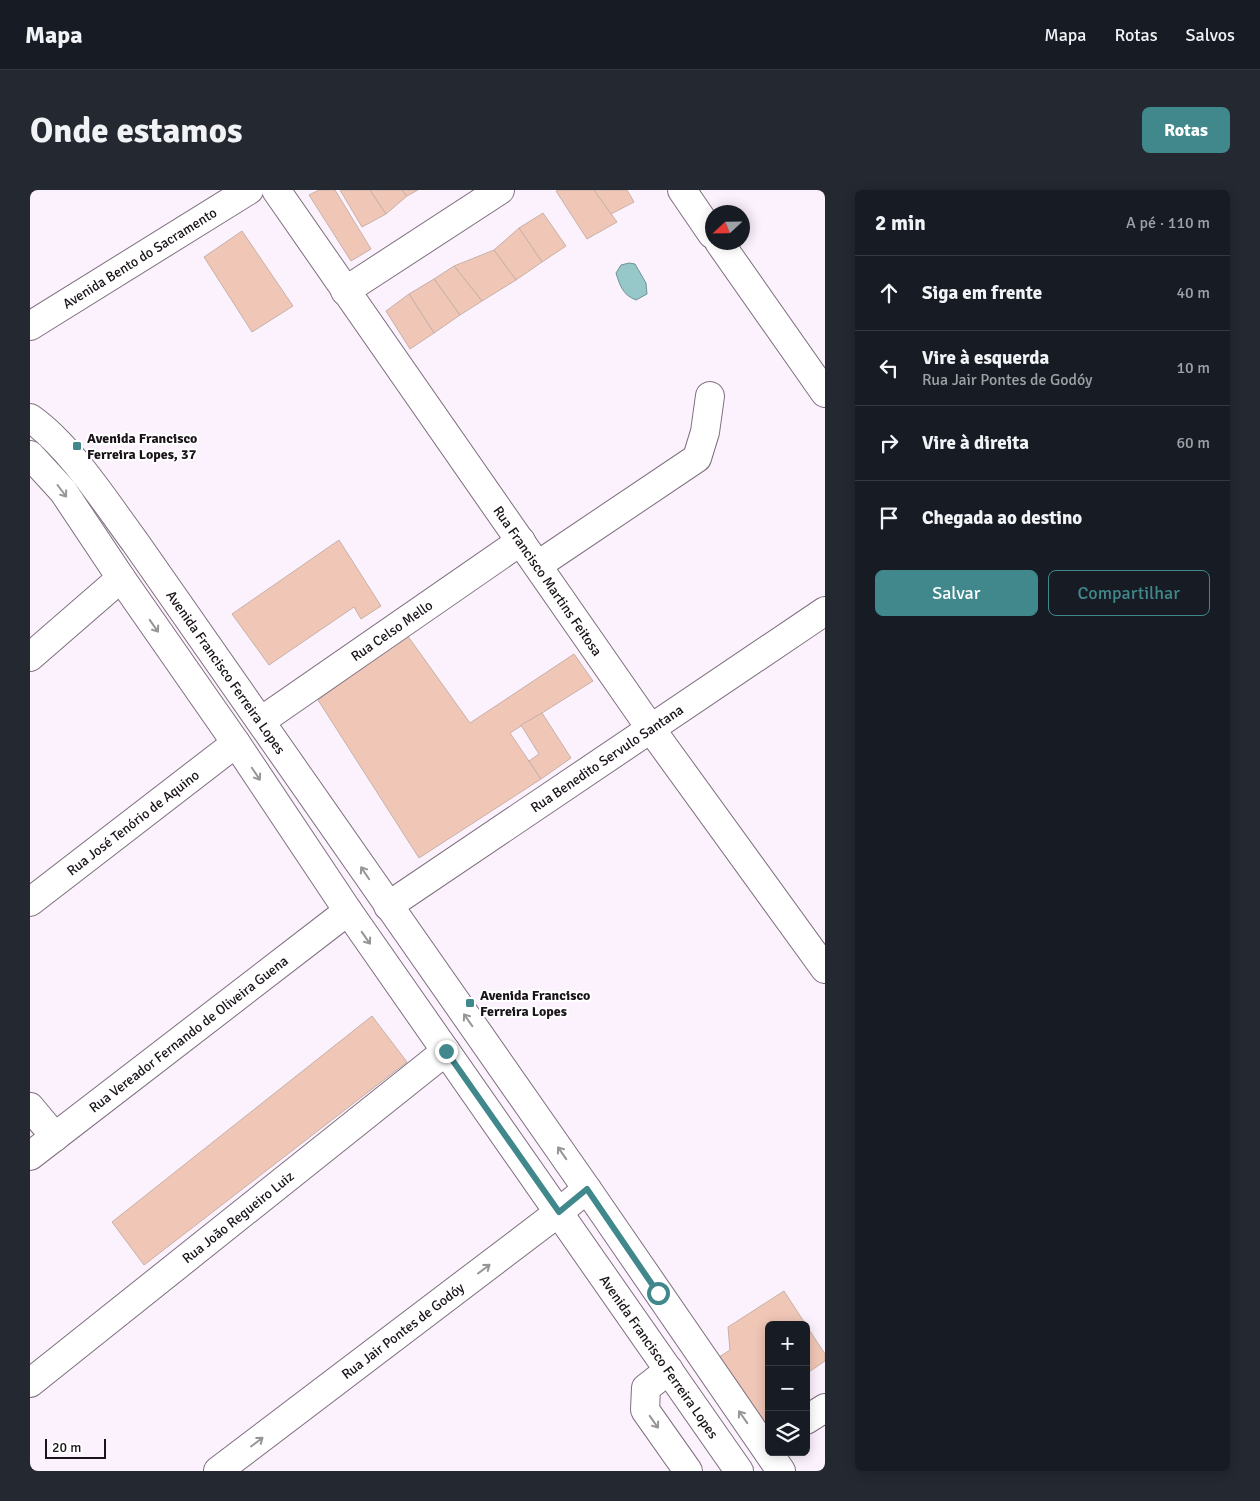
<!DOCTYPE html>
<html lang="pt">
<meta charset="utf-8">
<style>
:root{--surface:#171b24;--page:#242831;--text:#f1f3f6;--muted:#9ea1a6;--line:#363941;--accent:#40888c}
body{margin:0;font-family:Signika,sans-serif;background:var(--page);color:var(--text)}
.controls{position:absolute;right:15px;bottom:15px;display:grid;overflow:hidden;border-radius:8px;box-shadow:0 2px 12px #0003}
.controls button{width:45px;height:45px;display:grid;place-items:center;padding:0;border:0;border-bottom:1px solid var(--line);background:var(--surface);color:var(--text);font:25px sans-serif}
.compass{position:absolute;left:675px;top:15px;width:45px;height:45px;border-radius:50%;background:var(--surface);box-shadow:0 2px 12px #0003;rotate:248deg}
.scale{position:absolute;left:15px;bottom:12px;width:61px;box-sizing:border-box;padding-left:5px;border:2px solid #1a141a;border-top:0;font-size:14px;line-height:18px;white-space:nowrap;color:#1a141a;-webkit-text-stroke:4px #fff;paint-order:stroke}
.stop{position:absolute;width:15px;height:15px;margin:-11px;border:4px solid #40888c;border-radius:50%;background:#fff}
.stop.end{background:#40888c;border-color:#fff;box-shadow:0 1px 5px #0008}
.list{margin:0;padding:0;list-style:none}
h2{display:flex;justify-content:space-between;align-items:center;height:65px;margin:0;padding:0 20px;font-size:21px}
h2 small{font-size:16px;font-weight:400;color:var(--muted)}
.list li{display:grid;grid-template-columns:32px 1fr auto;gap:15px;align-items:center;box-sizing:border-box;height:75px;padding:0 20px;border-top:1px solid var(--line)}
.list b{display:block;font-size:19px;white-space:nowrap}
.list p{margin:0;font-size:16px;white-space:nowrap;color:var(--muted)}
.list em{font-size:16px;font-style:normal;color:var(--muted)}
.actions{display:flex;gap:10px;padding:15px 20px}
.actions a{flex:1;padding:11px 0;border:1px solid var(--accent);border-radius:8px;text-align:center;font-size:18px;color:var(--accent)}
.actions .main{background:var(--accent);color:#fff}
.icon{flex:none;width:28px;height:28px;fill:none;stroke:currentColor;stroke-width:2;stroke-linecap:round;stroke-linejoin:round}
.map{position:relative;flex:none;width:795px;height:1281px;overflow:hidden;border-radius:8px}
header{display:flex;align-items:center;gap:30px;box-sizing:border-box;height:70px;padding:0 25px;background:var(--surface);border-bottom:1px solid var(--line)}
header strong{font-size:24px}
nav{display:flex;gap:28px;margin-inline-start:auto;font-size:18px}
.intro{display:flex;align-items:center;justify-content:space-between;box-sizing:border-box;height:120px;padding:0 30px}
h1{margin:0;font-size:35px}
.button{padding:12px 22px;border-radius:8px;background:var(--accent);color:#fff;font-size:18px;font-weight:700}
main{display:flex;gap:30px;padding:0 30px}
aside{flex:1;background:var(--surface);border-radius:8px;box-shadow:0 2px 12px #0003}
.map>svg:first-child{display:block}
.water{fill:#96c8ca;stroke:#719295}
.building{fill:#f0c7b7;stroke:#c7b0a7}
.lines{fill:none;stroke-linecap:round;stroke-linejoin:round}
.minor-casing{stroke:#7e6f7f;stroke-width:30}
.major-casing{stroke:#7e6f7f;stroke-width:30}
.minor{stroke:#fff;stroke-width:28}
.major{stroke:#fff;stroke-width:28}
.oneway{stroke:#989598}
.route{stroke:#40888c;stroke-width:6}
.poi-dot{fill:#40888c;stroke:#fff;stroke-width:2}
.labels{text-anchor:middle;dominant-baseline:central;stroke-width:4;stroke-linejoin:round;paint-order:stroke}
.street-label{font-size:14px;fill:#1a141a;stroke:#fff}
.poi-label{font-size:14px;font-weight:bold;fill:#1a141a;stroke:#fff;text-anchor:start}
</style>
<header>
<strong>Mapa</strong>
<nav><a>Mapa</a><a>Rotas</a><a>Salvos</a></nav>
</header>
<div class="intro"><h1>Onde estamos</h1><a class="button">Rotas</a></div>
<main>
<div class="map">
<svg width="795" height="1281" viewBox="0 0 795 1281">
<rect width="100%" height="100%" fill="#fcf2fd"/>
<!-- water -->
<path class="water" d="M 599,73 L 605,74 L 616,93 L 617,104 L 606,110 C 593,105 590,96 586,83 L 591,75 Z"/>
<!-- building -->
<g class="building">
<path d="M 289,0 L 305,0 L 341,59 L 321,71 L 279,5 Z"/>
<path d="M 310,0 L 340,0 L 356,24 L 332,37 Z"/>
<path d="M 340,0 L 372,0 L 377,6 L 356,24 Z"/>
<path d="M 372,0 L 388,0 L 377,6 Z"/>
<path d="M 529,0 L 564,0 L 587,32 L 557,49 L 526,1 Z"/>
<path d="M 564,0 L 597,0 L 604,12 L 581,24 Z"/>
<path d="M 513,23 L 536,56 L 512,72 L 489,38 Z"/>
<path d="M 489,38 L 512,72 L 486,90 L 464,60 Z"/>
<path d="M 212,41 L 263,116 L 222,142 L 174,67 Z"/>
<path d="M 464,60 L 486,90 L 452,111 L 424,76 Z"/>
<path d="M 424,76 L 452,111 L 430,125 L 404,89 Z"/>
<path d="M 404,89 L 430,125 L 404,143 L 379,104 Z"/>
<path d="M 379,104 L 404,143 L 380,159 L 356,121 Z"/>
<path d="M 309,350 L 351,416 L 331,429 L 324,417 L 239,475 L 202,424 Z"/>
<path d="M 377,445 L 440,533 L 544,464 L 563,491 L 480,543 L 511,589 L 389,668 L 288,510 Z"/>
<path d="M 512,523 L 541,568 L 511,589 L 499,571 L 509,564 L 491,535 Z"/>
<path d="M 342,826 L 377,872 L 114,1075 L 82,1032 Z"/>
<path d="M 754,1101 L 776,1135 L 739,1135 L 739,1230 L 734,1233 L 689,1167 L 700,1160 L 698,1137 Z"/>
<path d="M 776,1135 L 795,1164 L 795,1171 L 776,1184 Z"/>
</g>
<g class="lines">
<!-- minor casing -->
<g class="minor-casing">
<g id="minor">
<path id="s1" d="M 246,0 L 621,539 L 795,779"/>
<path d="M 652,0 L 682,44"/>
<path d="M 689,52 L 795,203"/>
<path d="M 315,101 L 470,0"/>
<path id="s2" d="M 0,136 L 219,0"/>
<path d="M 508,375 L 667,268 L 675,242 L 680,206"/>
<path d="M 0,467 L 91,388"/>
<path id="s3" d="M 231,531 L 491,351"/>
<path id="s4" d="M 0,712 L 206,553"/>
<path id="s5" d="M 358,716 L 795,421"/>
<path d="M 0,917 L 25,947"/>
<path id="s6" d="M 0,966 L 318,721"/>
<path d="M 639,1180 L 616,1198 L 615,1220 L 658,1281"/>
<path id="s7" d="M 0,1193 L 416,861"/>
<path d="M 776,1230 L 795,1218"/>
<path id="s8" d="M 188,1281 L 529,1022 L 557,999"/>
</g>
</g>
<!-- major casing -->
<g class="major-casing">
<g id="major">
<path id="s9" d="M 0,228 C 40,256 76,313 105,352 L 557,999 L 751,1281"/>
<path id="s10" d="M 0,265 L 33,301 L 91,388 L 206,553 L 318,721 L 709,1281"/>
</g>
</g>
<!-- minor -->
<use href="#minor" class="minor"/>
<!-- major -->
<use href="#major" class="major"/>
</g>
<!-- one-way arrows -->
<defs><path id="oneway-shaft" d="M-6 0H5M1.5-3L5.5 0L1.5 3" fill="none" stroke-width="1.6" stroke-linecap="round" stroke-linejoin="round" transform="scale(1.25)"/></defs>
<g class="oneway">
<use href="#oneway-shaft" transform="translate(32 301) rotate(53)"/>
<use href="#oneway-shaft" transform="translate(124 436) rotate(55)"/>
<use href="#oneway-shaft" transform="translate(226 584) rotate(56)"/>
<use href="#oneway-shaft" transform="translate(335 683) rotate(-124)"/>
<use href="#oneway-shaft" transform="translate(336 748) rotate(55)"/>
<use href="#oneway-shaft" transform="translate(438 830) rotate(-125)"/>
<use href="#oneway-shaft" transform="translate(532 963) rotate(-125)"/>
<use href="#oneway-shaft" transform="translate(454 1079) rotate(-37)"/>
<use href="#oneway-shaft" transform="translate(713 1227) rotate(-125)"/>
<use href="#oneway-shaft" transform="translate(624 1232) rotate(55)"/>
<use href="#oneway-shaft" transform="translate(227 1252) rotate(-37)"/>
</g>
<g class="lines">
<!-- route -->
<path class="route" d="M 416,861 L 529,1022 L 557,999 L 628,1103"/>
</g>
<!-- markers -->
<g class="poi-dot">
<rect x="42" y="251" width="10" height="10" rx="2.5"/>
<rect x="435" y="808" width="10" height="10" rx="2.5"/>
</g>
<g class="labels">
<!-- street labels -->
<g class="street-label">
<text stroke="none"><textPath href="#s2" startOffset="129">Avenida Bento do Sacramento</textPath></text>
<text stroke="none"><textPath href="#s1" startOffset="476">Rua Francisco Martins Feitosa</textPath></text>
<text stroke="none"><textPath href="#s3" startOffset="159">Rua Celso Mello</textPath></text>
<text stroke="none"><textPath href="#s9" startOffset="322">Avenida Francisco Ferreira Lopes</textPath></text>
<text stroke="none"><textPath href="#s5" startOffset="264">Rua Benedito Servulo Santana</textPath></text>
<text stroke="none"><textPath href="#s4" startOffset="130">Rua José Tenório de Aquino</textPath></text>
<text stroke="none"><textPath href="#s6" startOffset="200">Rua Vereador Fernando de Oliveira Guena</textPath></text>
<text stroke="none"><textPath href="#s7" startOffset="266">Rua João Regueiro Luiz</textPath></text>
<text stroke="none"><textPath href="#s8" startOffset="232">Rua Jair Pontes de Godóy</textPath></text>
<text stroke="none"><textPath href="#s10" startOffset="1100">Avenida Francisco Ferreira Lopes</textPath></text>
</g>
<!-- poi labels -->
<g class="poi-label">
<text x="57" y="248">Avenida Francisco<tspan x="57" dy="16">Ferreira Lopes, 37</tspan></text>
<text x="450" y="805">Avenida Francisco<tspan x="450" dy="16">Ferreira Lopes</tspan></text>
</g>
</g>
</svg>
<div class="controls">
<button>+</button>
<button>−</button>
<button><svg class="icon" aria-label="layers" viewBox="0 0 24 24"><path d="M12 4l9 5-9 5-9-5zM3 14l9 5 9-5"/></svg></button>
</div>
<svg class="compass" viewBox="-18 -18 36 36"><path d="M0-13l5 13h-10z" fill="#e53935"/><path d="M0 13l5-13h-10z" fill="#9ea1a6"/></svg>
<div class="scale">20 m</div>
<div class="stop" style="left:628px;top:1103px"></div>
<div class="stop end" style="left:416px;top:861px"></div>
</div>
<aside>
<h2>2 min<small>A pé · 110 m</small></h2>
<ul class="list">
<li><svg class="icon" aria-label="ahead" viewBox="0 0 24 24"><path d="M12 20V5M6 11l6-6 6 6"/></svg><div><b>Siga em frente</b></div><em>40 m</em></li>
<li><svg class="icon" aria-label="left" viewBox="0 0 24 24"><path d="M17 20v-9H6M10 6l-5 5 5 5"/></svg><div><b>Vire à esquerda</b><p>Rua Jair Pontes de Godóy</p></div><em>10 m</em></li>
<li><svg class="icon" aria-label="right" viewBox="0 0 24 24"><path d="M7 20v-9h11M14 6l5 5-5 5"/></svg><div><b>Vire à direita</b></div><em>60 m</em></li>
<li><svg class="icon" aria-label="arrive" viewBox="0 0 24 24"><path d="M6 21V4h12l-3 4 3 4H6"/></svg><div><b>Chegada ao destino</b></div></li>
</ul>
<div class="actions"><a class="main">Salvar</a><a>Compartilhar</a></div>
</aside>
</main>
